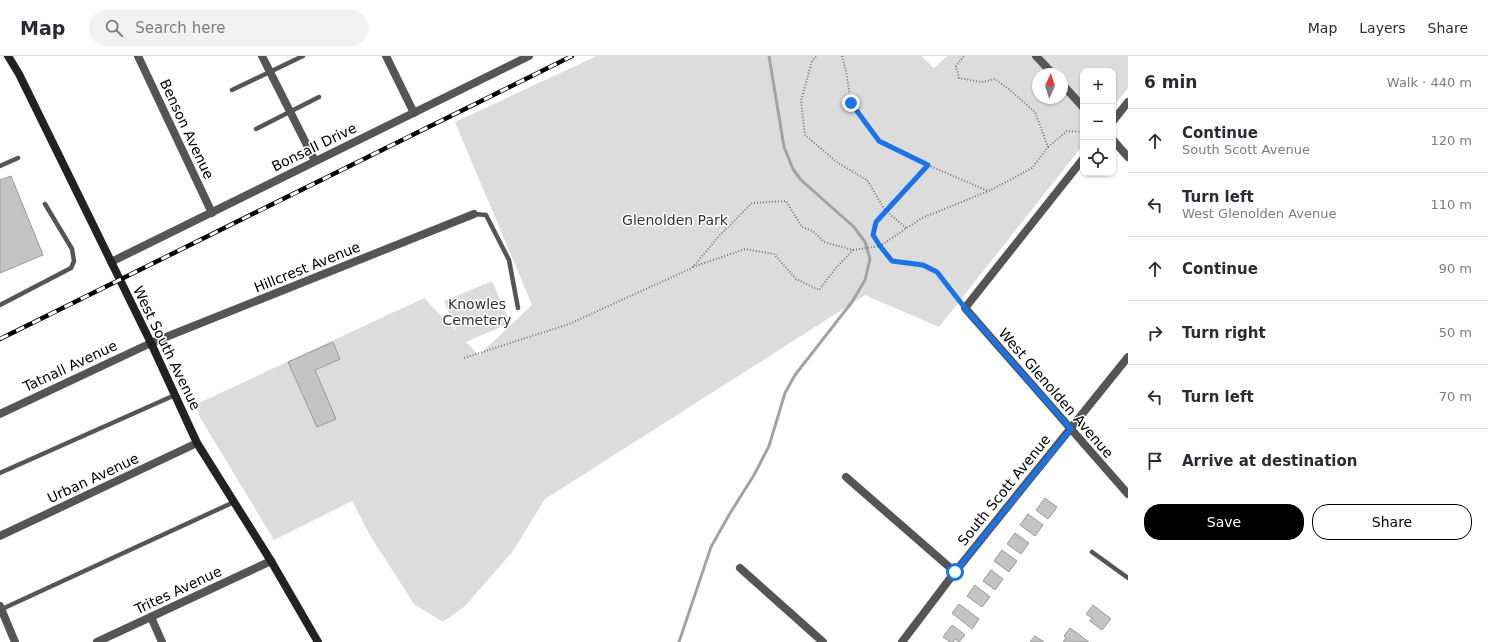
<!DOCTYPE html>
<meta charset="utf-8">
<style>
:root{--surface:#fff;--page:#f2f2f3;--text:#2b2b33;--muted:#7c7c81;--line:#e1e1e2;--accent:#000}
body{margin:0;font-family:"DejaVu Sans",sans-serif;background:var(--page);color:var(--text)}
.controls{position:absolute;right:12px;top:12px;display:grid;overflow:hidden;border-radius:8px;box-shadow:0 1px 3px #0004}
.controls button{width:36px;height:36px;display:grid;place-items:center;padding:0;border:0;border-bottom:1px solid var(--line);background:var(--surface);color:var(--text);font:20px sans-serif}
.compass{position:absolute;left:1032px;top:12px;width:36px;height:36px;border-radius:50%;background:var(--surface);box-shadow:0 1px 3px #0004;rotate:4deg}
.stop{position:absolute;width:12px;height:12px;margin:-9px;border:3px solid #1a73e8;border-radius:50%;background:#fff}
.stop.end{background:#1a73e8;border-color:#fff;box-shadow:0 1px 4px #0008}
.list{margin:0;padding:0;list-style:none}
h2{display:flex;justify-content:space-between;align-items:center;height:52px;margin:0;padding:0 16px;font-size:17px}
h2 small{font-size:13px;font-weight:400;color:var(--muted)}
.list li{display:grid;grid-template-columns:26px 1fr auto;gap:12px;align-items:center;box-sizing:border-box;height:64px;padding:0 16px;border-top:1px solid var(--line)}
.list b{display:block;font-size:15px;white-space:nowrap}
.list p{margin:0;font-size:13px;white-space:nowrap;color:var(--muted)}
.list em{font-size:13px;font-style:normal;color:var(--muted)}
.actions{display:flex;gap:8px;padding:12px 16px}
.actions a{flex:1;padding:9px 0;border:1px solid var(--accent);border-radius:16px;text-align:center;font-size:14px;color:var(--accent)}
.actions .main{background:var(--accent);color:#fff}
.icon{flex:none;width:22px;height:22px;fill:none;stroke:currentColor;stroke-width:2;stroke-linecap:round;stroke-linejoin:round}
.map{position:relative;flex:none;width:1128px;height:586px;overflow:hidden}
header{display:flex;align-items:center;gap:24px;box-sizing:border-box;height:56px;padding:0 20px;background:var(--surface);border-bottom:1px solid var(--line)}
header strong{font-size:19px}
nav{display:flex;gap:22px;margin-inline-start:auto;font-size:14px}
.search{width:280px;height:36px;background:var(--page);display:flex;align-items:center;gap:10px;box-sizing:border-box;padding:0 14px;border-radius:22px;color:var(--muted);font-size:15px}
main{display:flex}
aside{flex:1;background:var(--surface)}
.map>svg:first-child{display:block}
.green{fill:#dcdcdc;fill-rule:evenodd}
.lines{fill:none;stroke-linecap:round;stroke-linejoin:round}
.stream{stroke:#a3a3a3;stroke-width:3}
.building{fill:#c4c4c4;stroke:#999}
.path{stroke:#777;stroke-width:2;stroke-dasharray:1 2;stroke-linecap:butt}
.lane{stroke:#555;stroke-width:4.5}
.street{stroke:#555;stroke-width:8}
.secondary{stroke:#222;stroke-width:8}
.rail-casing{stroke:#000;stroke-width:4.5}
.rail{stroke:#fff;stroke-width:3;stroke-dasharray:9;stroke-linecap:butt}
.route{stroke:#1a73e8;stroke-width:5}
.labels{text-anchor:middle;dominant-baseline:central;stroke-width:3;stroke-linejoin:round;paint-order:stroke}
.street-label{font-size:14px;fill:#000;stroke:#fff}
.park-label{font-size:14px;fill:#333;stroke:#fff}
</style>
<header>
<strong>Map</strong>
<div class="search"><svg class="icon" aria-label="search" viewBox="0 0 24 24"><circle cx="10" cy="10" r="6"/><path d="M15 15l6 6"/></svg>Search here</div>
<nav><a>Map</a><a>Layers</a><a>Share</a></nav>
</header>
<main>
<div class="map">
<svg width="1128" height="586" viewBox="0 0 1128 586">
<rect width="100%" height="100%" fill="#fff"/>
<!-- green -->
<path class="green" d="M 597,0 L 921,0 L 934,12 L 947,0 L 1128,0 L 1128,32 L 1113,51 L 1113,15 L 1083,15 L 1083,89 L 939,271 L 865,239 L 545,443 L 513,495 L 465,550 L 443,566 L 414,548 L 371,481 L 352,445 L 274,484 L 198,358 L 199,347 L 424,242 L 456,275 L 444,245 L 492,225 L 510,267 L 466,286 L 479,299 L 532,249 L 455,66 ZM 1038,18 L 1062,18 L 1062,42 L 1038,42 Z"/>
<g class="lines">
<!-- stream -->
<path class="stream" d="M 679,586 L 711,491 L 729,459 L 754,419 L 769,390 L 785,337 L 795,319 L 852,246 L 865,224 L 870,203 L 865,186 L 854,171 L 801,124 L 793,113 L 784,91 L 769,0"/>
</g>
<!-- building -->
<g class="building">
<path d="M 11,120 L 43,199 L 0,217 L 0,124 Z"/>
<path d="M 333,286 L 340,303 L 315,314 L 336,363 L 317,371 L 288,306 Z"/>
<path d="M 1045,442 L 1057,451 L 1048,463 L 1036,454 Z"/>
<path d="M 1028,458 L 1043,469 L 1035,480 L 1020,469 Z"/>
<path d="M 1015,477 L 1029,487 L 1021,498 L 1007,488 Z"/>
<path d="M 1002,494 L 1017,505 L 1009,516 L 994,505 Z"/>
<path d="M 991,514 L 1003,523 L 995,534 L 983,525 Z"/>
<path d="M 975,529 L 990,541 L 982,551 L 967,540 Z"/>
<path d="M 959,548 L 979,563 L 972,573 L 952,557 Z"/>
<path d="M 1093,549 L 1111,563 L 1102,574 L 1090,565 L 1092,562 L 1086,558 Z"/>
<path d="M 952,569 L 965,579 L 959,586 L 955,583 L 953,586 L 950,586 L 943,581 Z"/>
<path d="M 1070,572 L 1089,586 L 1063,586 L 1066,582 L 1064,580 Z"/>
<path d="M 1035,580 L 1044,586 L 1030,586 Z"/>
</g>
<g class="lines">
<!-- path -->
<g class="path">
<path d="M 842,0 L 846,15 L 851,47 L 879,85 L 909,101 L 988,135"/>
<path d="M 1048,91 L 1067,75 L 1083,76"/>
<path d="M 906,172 L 885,154 L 928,109"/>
<path d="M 693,211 L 745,193 L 774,198 L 796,223 L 819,234 L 835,213 L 853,194"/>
<path d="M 959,245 L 937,216 L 923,209 L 892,205 L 880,190 L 922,162 L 991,134 L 1032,112 L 1048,91 L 1035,56 L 1010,34 L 995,23 L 982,26 L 959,22 L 956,10 L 964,0"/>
<path d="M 464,302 L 569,268 L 692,212 L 719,180 L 752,147 L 786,145 L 802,171 L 813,175 L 824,186 L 853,194 L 880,190 L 873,179 L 876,166 L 885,154 L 867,124 L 838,107 L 805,79 L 801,45 L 812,5 L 817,0"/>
</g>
<!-- lane -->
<g class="lane">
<path d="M 232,34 L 303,0"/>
<path d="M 256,73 L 319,41"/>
<path d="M 0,110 L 18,102"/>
<path d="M 474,158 L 486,159 L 509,204 L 518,252"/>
<path d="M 0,249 L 71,212 L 74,205 L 72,193 L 45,148"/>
<path d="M 0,417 L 175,339"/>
<path d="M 1092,496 L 1128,522"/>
<path d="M 2,553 L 234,446"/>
</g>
<!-- street -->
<g class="street">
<path d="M 138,0 L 212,157"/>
<path d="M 262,0 L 315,105"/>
<path d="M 386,0 L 414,57"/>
<path d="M 1036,0 L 1053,18"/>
<path d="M 1062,28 L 1083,51"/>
<path d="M 1113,65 L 1128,46"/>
<path d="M 1113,84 L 1128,101"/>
<path d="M 1083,103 L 965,252 L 1128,438"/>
<path d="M 111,206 L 529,0"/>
<path d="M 0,358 L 151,287 L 474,158"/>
<path d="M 846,421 L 955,516"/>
<path d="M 0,480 L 197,387"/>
<path d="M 740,512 L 823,586"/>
<path d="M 0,550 L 15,586"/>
<path d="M 151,561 L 162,586"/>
<path d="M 97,586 L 271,505"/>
<path d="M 902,586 L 955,516 L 1128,301"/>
</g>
<!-- secondary -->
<path class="secondary" d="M 8,0 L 19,18 L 151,287 L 197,387 L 271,505 L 318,586"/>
<!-- rail casing -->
<g class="rail-casing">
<path id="rail" d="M 0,283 L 572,0"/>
</g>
<!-- rail -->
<use href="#rail" class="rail"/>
</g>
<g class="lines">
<!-- route -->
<path class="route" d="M 851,47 L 879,85 L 928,109 L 876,166 L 873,179 L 880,190 L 892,205 L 923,209 L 937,216 L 965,252 L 1071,373 L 955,516"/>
</g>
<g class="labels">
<!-- street labels -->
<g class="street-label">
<text transform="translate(187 73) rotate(65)">Benson Avenue</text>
<text transform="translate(314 91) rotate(-26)">Bonsall Drive</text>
<text transform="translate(307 211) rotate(-22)">Hillcrest Avenue</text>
<text transform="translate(167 292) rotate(64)">West South Avenue</text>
<text transform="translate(70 310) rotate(-25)">Tatnall Avenue</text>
<text transform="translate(1056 337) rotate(49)">West Glenolden Avenue</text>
<text transform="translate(93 422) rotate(-25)">Urban Avenue</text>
<text transform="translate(1004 434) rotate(-51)">South Scott Avenue</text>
<text transform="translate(178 534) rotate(-25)">Trites Avenue</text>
</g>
<!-- park labels -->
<g class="park-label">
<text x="675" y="164">Glenolden Park</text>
<text x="477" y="248">Knowles<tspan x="477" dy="16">Cemetery</tspan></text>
</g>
</g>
</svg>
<div class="controls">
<button>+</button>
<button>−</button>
<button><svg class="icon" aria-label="locate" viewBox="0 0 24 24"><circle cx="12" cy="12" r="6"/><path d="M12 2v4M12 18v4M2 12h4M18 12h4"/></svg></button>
</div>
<svg class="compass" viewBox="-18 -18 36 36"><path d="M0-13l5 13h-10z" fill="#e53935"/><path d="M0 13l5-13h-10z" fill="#7c7c81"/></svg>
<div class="stop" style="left:955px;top:516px"></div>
<div class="stop end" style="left:851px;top:47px"></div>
</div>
<aside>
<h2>6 min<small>Walk · 440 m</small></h2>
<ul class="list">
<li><svg class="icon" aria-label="ahead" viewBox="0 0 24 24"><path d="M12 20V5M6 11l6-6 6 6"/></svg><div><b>Continue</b><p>South Scott Avenue</p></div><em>120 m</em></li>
<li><svg class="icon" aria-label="left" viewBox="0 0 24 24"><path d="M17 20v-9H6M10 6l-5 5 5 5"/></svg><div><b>Turn left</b><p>West Glenolden Avenue</p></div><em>110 m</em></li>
<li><svg class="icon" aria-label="ahead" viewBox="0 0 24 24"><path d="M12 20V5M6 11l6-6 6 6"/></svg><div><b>Continue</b></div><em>90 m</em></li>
<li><svg class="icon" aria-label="right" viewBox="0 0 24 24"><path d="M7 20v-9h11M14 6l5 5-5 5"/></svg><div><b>Turn right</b></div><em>50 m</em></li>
<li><svg class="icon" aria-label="left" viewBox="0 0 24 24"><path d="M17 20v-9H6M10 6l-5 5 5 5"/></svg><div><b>Turn left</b></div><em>70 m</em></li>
<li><svg class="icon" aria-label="arrive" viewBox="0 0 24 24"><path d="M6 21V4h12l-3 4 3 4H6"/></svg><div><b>Arrive at destination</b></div></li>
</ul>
<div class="actions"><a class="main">Save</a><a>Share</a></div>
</aside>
</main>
